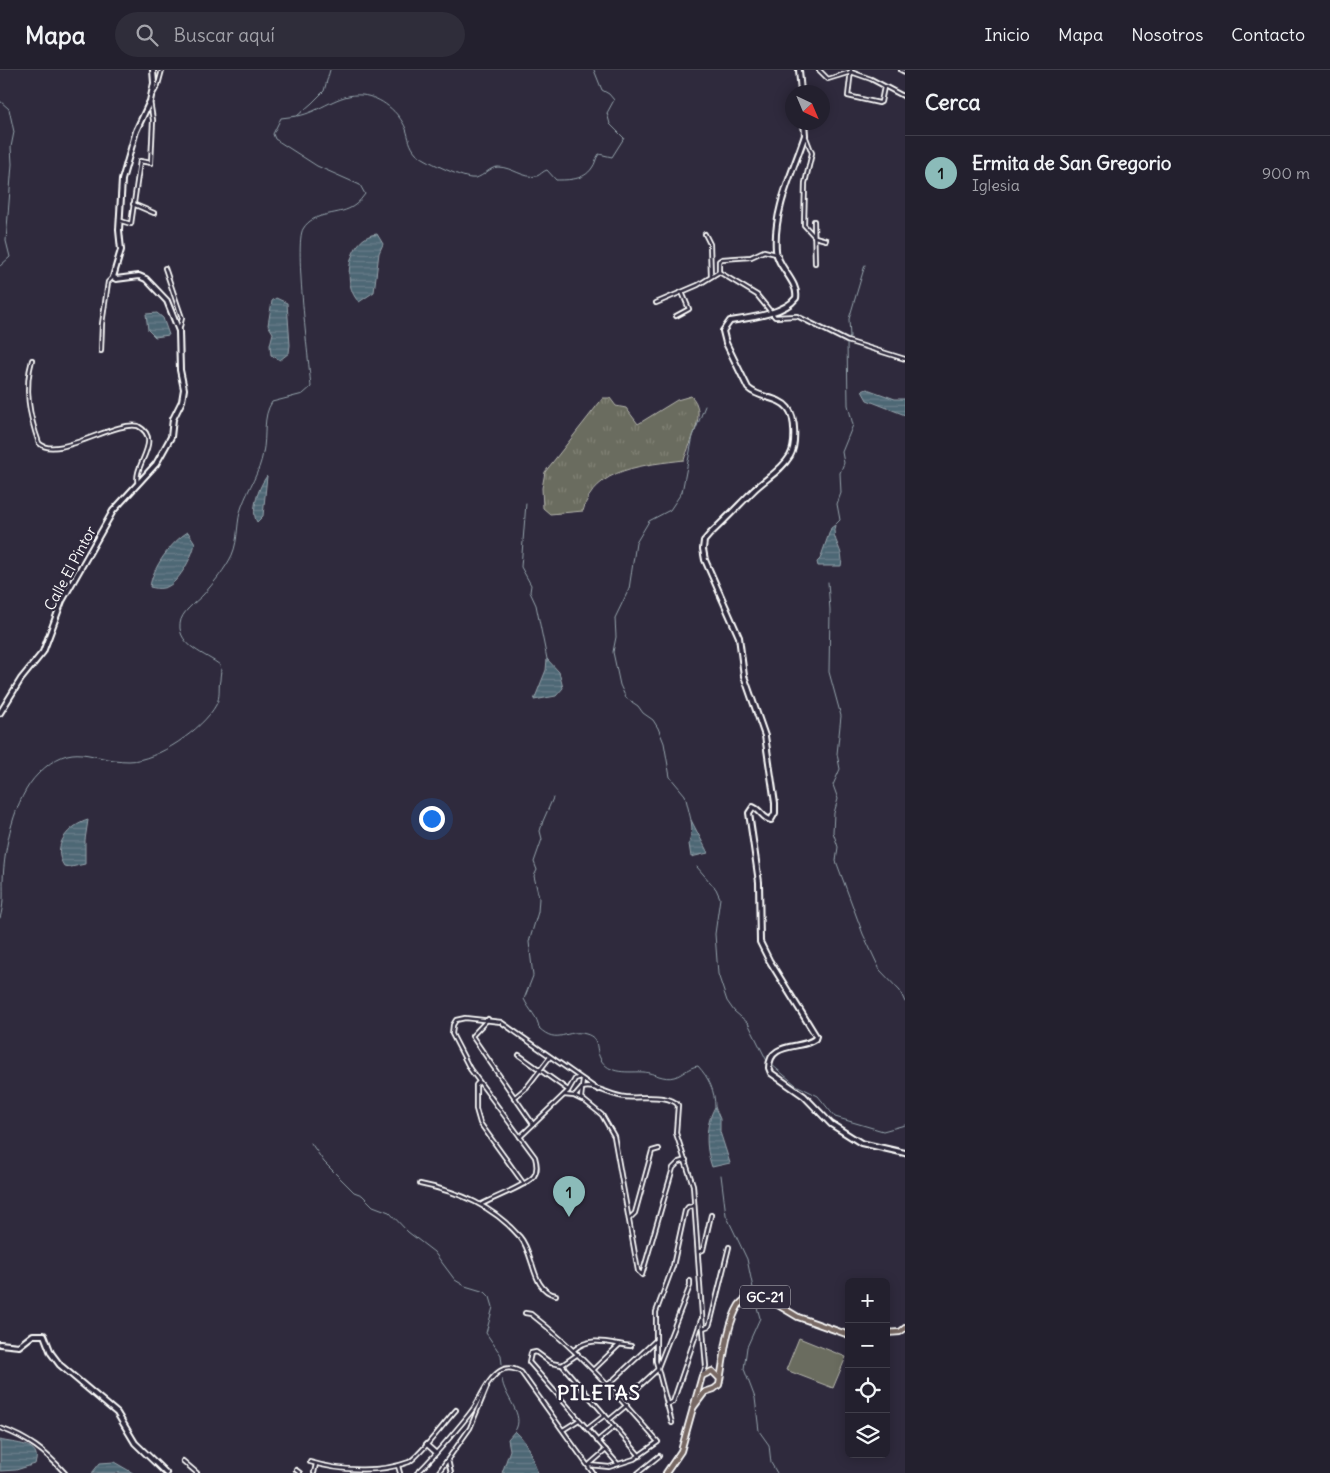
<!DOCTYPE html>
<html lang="es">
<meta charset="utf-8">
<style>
:root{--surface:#23202e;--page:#2f2d3a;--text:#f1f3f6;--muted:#a3a3aa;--line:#403e4a;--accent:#8bbbb9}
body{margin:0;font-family:Delius,sans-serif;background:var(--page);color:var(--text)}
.controls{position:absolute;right:15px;bottom:15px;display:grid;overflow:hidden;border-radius:8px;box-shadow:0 2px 12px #0003}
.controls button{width:45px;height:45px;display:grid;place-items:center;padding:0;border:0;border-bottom:1px solid var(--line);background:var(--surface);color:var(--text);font:25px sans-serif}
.compass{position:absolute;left:785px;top:15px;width:45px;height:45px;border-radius:50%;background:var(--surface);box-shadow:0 2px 12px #0003;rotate:136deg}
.you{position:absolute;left:431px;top:748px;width:18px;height:18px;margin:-12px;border:4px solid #fff;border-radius:50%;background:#1a73e8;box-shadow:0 0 0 8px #1a73e833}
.badge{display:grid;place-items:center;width:32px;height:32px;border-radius:50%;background:var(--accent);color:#111;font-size:16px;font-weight:700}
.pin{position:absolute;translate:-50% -41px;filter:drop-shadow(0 1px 2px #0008)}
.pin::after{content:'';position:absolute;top:26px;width:18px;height:15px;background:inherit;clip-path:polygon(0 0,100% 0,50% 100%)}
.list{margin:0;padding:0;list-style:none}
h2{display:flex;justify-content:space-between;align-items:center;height:65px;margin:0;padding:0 20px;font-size:21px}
h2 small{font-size:16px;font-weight:400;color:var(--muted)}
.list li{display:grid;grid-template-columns:32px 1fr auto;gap:15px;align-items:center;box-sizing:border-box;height:75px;padding:0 20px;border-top:1px solid var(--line)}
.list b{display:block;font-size:19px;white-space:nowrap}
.list p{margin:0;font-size:16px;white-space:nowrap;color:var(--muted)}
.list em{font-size:16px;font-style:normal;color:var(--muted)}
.icon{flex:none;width:28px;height:28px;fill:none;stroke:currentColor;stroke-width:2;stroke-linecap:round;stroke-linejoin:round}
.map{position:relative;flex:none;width:905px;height:1403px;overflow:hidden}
header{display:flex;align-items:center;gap:30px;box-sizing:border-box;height:70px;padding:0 25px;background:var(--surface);border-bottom:1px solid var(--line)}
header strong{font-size:24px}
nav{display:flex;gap:28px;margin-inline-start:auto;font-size:18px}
.search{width:350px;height:45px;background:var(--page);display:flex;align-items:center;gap:12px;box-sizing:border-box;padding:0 18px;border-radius:28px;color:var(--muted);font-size:19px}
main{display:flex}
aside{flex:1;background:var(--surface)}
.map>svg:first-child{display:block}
.park{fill:url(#park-tufts);stroke:#b5b6ae}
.pitch{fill:#6b6c5e;stroke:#b5b6ae}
.water{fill:url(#water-rules);stroke:#95a4ac}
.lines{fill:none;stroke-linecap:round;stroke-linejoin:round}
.stream{stroke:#95a4ac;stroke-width:1}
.street-casing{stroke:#fff;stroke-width:6}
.secondary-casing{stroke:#fff;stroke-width:8}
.primary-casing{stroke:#fff;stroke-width:8}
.street{stroke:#2f2a3d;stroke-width:2.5}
.secondary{stroke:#2f2a3d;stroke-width:4}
.primary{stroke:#776864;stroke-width:4.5}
.labels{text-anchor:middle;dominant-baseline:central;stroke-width:4.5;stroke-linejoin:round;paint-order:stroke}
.shield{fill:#2f2a3d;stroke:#c1bfc5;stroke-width:1}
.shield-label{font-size:14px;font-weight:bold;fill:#fff}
.street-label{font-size:15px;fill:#fff;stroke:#2f2a3d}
.district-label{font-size:20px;font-weight:bold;letter-spacing:1px;fill:#fff;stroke:#2f2a3d}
</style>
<header>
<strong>Mapa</strong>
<div class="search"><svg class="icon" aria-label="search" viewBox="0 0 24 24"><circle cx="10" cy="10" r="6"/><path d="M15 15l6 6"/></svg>Buscar aquí</div>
<nav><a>Inicio</a><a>Mapa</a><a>Nosotros</a><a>Contacto</a></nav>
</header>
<main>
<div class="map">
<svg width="905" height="1403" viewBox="0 0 905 1403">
<defs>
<pattern id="park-tufts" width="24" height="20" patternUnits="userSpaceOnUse" patternTransform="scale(1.25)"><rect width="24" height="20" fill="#6b6c5e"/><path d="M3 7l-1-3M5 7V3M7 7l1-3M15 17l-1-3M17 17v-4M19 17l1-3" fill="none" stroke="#818276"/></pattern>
<pattern id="water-rules" width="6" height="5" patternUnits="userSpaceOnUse" patternTransform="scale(1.25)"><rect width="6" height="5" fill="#4e6775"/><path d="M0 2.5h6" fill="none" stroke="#697e8a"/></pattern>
</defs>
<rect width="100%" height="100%" fill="#2f2a3d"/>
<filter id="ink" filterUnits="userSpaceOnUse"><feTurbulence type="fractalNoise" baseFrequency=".02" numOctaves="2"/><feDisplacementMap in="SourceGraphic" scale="10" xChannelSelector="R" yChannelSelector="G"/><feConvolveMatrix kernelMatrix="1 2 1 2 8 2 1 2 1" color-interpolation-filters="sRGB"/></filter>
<g filter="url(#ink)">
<!-- park -->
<path class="park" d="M 691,326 C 708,342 690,371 684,390 C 646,395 594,397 583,441 L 550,444 L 543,438 L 542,418 L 545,402 L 603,328 L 610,328 L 616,336 L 626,338 L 638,354 L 677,330 Z"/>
<!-- pitch -->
<path class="pitch" d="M 799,1268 L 846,1287 L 833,1318 L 786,1300 Z"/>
<!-- water -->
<g class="water">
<path d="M 377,164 L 383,174 L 379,183 L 374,222 L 359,232 C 341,215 348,166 377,164 Z"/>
<path d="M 276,228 L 287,233 L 290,275 L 289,283 L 280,290 L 271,285 L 270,275 L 273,263 L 268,255 L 272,231 Z"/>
<path d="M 157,243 L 163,248 L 169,265 L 155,267 L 148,260 L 146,244 Z"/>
<path d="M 867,319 L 895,329 L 905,329 L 905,345 L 867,330 L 862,321 Z"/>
<path d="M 267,406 L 263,446 L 257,452 C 250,441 259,416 267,406 Z"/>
<path d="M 835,455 C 830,470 846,481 841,496 L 818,496 L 817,492 L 820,489 L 831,458 Z"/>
<path d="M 188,462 L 195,473 C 193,486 177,517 163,518 C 159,519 154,518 150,517 C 152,498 172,471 188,462 Z"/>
<path d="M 547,589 L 559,602 L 563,618 L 556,626 L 534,630 L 546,600 Z"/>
<path d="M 88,750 L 85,770 L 85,794 L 71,797 L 64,796 C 51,776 68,756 88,750 Z"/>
<path d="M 691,750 L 708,783 L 691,787 L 689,774 L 692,759 Z"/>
<path d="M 715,1037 L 720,1049 L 720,1062 L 730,1093 L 712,1097 C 705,1077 705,1055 715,1037 Z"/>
<path d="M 515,1361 C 529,1373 531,1387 538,1403 L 502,1403 L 510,1380 L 508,1369 Z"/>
<path d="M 0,1370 C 14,1374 43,1372 35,1394 L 16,1400 L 0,1401 Z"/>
<path d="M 114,1392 L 133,1403 L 92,1403 L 100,1393 Z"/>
</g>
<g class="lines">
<!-- stream -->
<g class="stream">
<path d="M 0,31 L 9,39 L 14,62 L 11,77 L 12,94 L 6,171 L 10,187 L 0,196"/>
<path d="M 298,46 C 320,42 338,23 362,25 C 381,27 399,42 406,59 C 409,68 409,75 416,83 C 423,90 460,107 471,108 C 482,110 488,97 498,97 C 512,97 524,109 537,106 C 540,105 543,101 547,100 L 556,110 C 569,110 584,110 592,98 C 596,93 595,89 599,84 L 612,87 L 624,68 L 610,54 L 607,43 L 614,30 L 609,24 L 602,20 L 594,0"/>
<path d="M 526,433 L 521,497 L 531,515 L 530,522 L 536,535 L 547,589"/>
<path d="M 835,455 L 840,450 L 837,434 L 841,423 L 840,403 L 844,393 L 842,382 L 853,355 L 848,335 L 847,271 L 850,267 L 849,249 L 865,195"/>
<path d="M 828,512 L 830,540 L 829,602 L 841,646 L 837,684 L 840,699 L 833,715 L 838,729 L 834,743 L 833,762 L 838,777 L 836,791 L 863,864 L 880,900 L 900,921 L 905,932"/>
<path d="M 553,728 L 543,751 L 540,761 L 542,769 L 534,792 L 537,800 L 534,806 L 539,828 L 538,842 L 529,872 L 533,906 L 524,929 C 529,940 538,947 539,958 C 558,976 567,958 586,964 C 600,968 595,978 600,988 C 609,1006 629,1001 644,1002 C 654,1003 664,1010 674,1007 C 683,1005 688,997 698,996 C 709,1008 715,1021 715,1037"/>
<path d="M 691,750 L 685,725 L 670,707 L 664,673 L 658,658 L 653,650 L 643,643 L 638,636 L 626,628 L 620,615 L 613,582 L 616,567 L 615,548 L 629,519 L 636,473 L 649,451 L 670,440 L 682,422 L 693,366 L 705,336"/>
<path d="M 697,797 L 716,819 L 720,828 L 715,864 L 718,904 L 727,931 L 734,941 L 748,953 L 767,991"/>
<path d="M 0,848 C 4,835 3,824 3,811 C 4,778 14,728 38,704 C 74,668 89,691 129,691 C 157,691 203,659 216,635 C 221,626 218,618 220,610 C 220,604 222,601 220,595 C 206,584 178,576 180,554 C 181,542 195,533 203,525 C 213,514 226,498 232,485 C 239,469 236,451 242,436 C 249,417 259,404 263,383 C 267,365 262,347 272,332 L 303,324 L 311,317 C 309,292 294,174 303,159 C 314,140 340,147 355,135 C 359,132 362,128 365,124 L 360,115 L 317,96 L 275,69 L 273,64 L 281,48 L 297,46 L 312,33 L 324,21 L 330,0"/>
<path d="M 772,995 L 796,1015 L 818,1026 L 835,1047 L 883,1061 L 905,1055"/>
<path d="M 311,1073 L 324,1092 L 354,1122 L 362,1125 L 373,1136 L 389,1142 L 408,1162 L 434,1182 L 455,1210 L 465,1216 L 485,1222 L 490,1227 L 493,1237 L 486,1263 L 501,1285 L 502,1294"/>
<path d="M 721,1105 L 726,1145 L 747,1189 L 754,1223"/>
<path d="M 755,1230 L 760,1248 L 747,1277 L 744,1299 L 755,1328 L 759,1361 L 769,1375 L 771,1393 L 777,1403"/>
<path d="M 502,1309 C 504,1328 526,1344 515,1361"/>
</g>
<!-- street casing -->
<g class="street-casing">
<g id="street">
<path d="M 819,0 L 828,9 L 851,2"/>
<path d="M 851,0 L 848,26 L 879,33 L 881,32 L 884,17"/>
<path d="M 901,0 L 905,2"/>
<path d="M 851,2 L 871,9 L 905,27"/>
<path d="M 153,24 L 158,15 L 162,0"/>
<path d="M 805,65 L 812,83 L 805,113 L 804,155 L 815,167 L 826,170"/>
<path d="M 133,134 L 154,143"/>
<path d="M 121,151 L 131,154 L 140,91 L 151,93 L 153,50 L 150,31"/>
<path d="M 814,151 L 815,193"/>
<path d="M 705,164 L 710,174 L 711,206"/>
<path d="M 165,198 L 182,248 L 179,261"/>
<path d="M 719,202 L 757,225 L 775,247 L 797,246 L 847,271 L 905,289"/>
<path d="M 719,202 L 719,191 L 722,189 L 751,187 L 764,181 L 776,184"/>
<path d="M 656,233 L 698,215 L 719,202"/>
<path d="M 676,246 L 689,239 L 682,222"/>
<path d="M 101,281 L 102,254 L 108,212 L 113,207"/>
<path d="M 32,290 C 24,318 29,345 39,373 C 56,391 116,350 138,356 C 164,370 132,395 138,414"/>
<path d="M 488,949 L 472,966 L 533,1054"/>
<path d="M 519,985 L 568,1020"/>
<path d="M 479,1012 L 476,1015 L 476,1039 L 480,1053 L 524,1114"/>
<path d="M 582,1018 C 595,1014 611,1026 625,1027 C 639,1029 669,1023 678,1035 L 676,1063 L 693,1115 L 704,1273 L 706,1296 L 703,1304"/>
<path d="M 582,1019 L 581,1028 L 602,1045 L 614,1066 L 638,1201 L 642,1205 L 673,1098 L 679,1092 L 686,1090"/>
<path d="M 568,1021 L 575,1009 L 578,1008"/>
<path d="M 564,1025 L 574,1026 L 582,1030"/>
<path d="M 575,1026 L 582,1018 L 583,1010"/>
<path d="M 514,1028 L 527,1017 L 550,987"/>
<path d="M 520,1067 L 568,1021"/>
<path d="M 420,1114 C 460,1122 493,1136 520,1167 C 535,1184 531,1221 556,1225"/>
<path d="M 482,1134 C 493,1128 528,1115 534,1106 C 538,1100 537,1094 535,1087 L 470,999 L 452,964 L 453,955 L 456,950 L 465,948 L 501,952 L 598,1020"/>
<path d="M 629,1149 L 635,1143 L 652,1081 L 659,1079"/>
<path d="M 698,1182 L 703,1180 L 711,1145"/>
<path d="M 525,1243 L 531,1244 C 580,1282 618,1326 658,1372 L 634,1389 L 609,1397 L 589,1395"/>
<path d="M 703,1258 L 709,1256 L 711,1250 L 729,1177"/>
<path d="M 574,1280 C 591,1265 610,1274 631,1276"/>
<path d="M 578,1284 L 562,1295 L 551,1293 L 536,1282 L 531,1283 L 529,1292 L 618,1394"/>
<path d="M 562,1295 L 640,1386"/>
<path d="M 594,1299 L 619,1275"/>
<path d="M 609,1314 L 655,1271"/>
<path d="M 632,1323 L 657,1300 L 690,1216 L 690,1211"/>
<path d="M 666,1335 L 673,1332 L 701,1250"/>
<path d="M 609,1350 L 627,1335"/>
<path d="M 672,1353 L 656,1291 L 656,1242 L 673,1196 L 685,1141 L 688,1137 L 694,1136"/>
<path d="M 0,1358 C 28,1368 45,1381 65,1403"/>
<path d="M 587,1359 L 605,1345"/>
<path d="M 563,1360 L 579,1350"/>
<path d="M 597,1371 L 615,1356"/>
<path d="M 426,1374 L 435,1382"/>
<path d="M 448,1390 L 451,1403"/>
<path d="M 183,1391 L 197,1403"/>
<path d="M 310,1392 C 340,1401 380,1403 409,1392 C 420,1386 445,1352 456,1340"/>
<path d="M 590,1394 L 606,1380"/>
<path d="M 398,1396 L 400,1403"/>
<path d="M 296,1400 L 300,1403"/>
<path d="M 314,1403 L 316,1394"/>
<path d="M 417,1403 C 426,1396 469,1346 475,1336 C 482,1324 488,1309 500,1301 C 507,1296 514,1298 521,1302 L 593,1403"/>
<path d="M 438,1403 L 470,1358 L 487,1317"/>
<path d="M 638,1403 L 659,1386"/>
</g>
</g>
<!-- secondary casing -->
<g class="secondary-casing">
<g id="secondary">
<path d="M 799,0 L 801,22"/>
<path d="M 804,52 L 805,65 C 793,102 773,140 776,180 C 777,197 799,212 796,228 C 784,244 749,248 730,251 L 723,261 L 726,273 L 748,318 C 759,329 778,326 788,338 C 796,348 796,376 790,386 C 781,401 765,409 753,421 C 739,435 725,450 710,464 L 704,471 L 703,479 L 705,490 L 739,567 L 744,606 L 765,666 L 775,733 L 775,743 L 771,750 C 763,749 761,740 753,737 L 749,743 L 759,812 L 760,872 L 769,890 L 816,966 L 815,969 C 801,980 769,971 769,998 L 771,1003 L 804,1026 L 831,1054 L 861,1073 L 905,1083"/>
<path d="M 0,643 L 21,609 L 43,582 L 62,531 L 113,441 L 156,394 L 171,367 L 173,349 L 182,331 L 184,319 L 180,300 L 179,261 L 167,231 L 146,209 L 139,206 L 116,209 L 113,207 L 121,180 L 119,160 L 122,110 L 136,61 L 150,31 L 154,13 L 153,0"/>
<path d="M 0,1274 L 19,1276 L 33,1265 L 44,1265 L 51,1283 L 60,1295 L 117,1343 L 135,1373 L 166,1403"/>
</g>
</g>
<!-- primary casing -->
<g class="primary-casing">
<g id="primary">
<path d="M 886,1263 L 900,1262 L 905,1258"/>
<path d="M 693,1338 L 705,1322 L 714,1319 L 719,1315 C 724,1291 726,1256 739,1235 C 744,1228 755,1226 763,1226 L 798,1247 L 849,1265"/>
<path d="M 666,1403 L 681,1381 L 702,1306 L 712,1301 L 719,1308"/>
</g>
</g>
<!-- street -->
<use href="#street" class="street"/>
<!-- secondary -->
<use href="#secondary" class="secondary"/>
<!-- primary -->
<use href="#primary" class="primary"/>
</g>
</g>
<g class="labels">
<!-- shield labels -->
<rect class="shield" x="740" y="1215.5" width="50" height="23" rx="4"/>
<g class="shield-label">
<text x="765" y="1227">GC-21</text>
</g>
<!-- street labels -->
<g class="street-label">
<text transform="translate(70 498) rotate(-62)">Calle El Pintor</text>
</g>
<!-- district labels -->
<g class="district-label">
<text x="599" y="1322">PILETAS</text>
</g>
</g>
</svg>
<div class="controls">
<button>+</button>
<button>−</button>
<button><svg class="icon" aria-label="locate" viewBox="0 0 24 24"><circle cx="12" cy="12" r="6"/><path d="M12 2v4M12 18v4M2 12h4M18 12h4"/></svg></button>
<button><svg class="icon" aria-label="layers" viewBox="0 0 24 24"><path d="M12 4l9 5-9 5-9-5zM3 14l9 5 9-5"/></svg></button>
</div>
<svg class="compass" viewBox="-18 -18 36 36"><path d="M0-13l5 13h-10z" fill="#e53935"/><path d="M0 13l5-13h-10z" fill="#a3a3aa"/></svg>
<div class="you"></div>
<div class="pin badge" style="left:569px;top:1147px">1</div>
</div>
<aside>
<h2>Cerca<small></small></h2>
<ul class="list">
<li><span class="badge">1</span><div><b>Ermita de San Gregorio</b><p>Iglesia</p></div><em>900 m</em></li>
</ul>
</aside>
</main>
